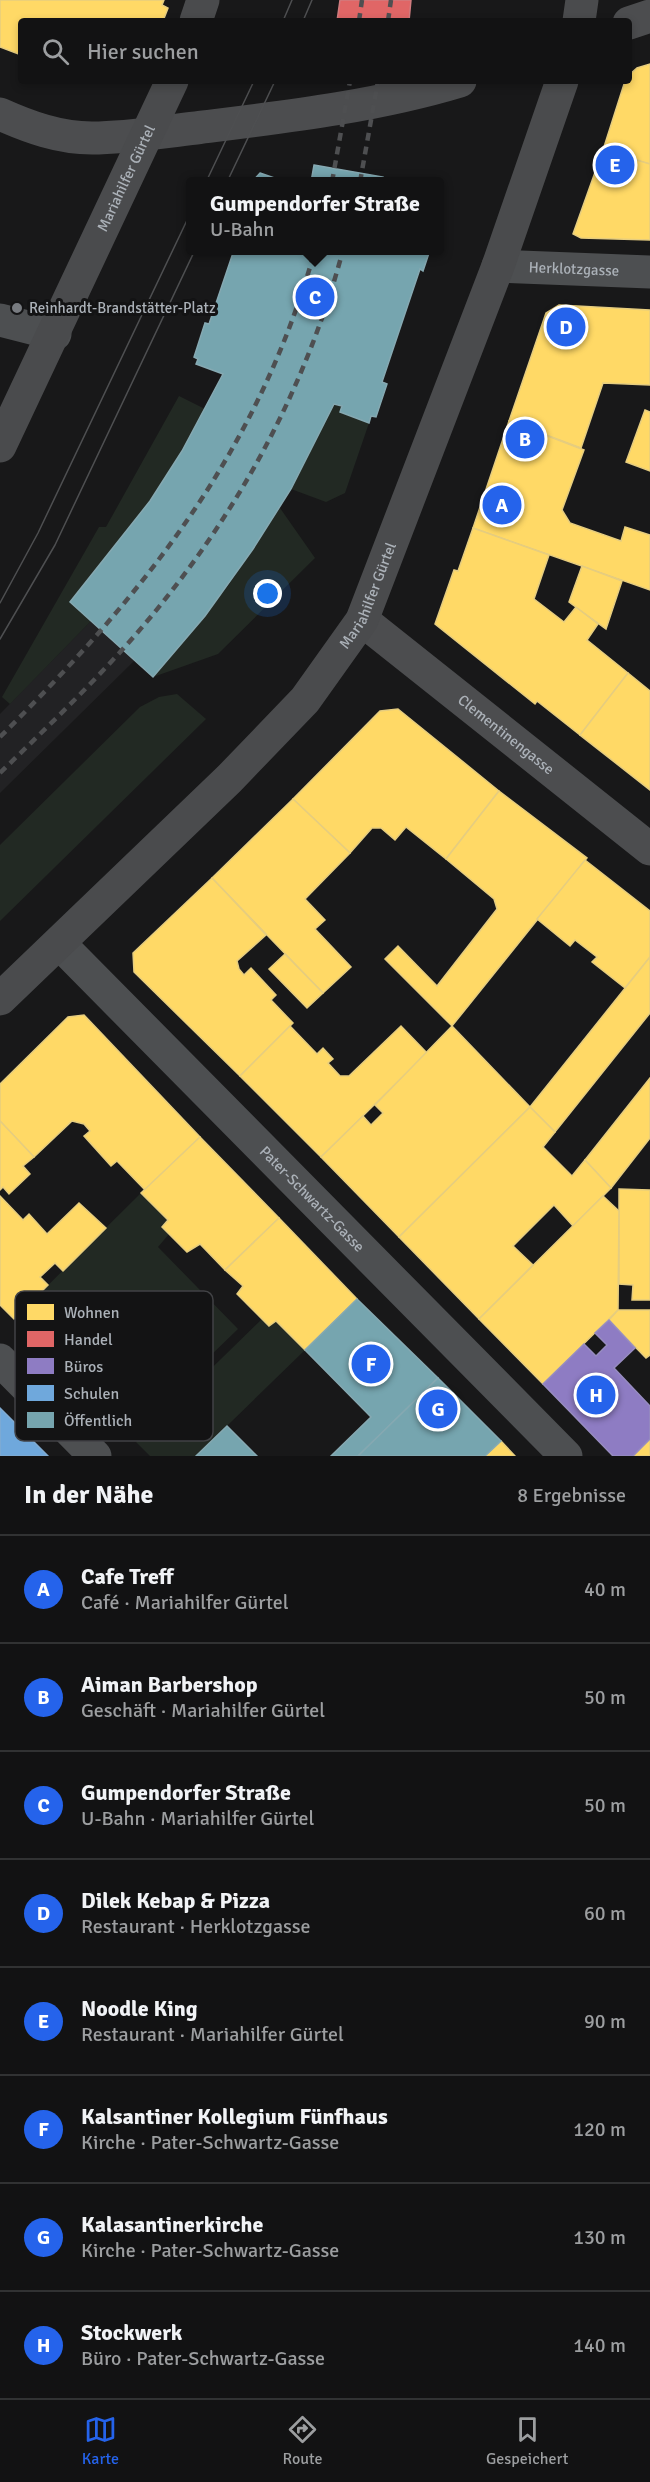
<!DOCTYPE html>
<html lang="de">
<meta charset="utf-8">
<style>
:root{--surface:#121213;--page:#1f2021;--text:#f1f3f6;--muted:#9c9ea0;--line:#313233;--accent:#2563eb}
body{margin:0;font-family:Signika,sans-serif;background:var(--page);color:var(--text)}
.you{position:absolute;left:268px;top:594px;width:21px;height:21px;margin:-15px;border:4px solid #fff;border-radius:50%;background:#1a73e8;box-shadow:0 0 0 9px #1a73e833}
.badge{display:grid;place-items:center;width:39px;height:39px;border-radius:50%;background:var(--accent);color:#fff;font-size:20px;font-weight:700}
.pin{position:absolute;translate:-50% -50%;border:3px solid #fff;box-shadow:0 2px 6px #0006}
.popup{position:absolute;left:186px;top:177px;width:258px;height:78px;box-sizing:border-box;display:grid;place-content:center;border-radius:6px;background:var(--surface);filter:drop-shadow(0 2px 4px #0005);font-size:20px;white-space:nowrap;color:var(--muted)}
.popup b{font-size:22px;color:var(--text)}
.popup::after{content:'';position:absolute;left:50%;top:100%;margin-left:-12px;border:12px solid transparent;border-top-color:var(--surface)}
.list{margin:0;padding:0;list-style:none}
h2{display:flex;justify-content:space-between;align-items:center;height:78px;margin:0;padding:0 24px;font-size:26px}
h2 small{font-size:20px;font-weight:400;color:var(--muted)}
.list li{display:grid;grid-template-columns:39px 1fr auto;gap:18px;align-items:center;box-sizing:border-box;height:108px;padding:0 24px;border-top:2px solid var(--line)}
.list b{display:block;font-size:22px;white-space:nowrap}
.list p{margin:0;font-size:20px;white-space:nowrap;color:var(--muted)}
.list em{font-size:20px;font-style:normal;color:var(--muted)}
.icon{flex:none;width:33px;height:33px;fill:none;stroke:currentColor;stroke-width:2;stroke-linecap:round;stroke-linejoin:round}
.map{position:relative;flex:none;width:650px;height:1456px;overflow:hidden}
.search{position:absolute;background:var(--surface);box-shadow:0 3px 9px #0003;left:18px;right:18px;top:18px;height:66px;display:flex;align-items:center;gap:15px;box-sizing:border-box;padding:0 21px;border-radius:6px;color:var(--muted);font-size:22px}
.sheet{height:942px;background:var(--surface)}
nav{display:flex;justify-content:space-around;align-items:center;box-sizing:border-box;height:84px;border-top:2px solid var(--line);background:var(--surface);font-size:16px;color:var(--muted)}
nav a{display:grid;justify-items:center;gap:3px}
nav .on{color:var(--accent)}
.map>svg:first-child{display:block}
.built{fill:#222224}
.grass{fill:#222923}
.homes{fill:#ffd966;stroke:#e6cd7f;stroke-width:1.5}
.shops{fill:#e06666;stroke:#d07c7f;stroke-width:1.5}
.offices{fill:#8e7cc3;stroke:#978cc0;stroke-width:1.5}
.schools{fill:#6fa8dc;stroke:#81abd1;stroke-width:1.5}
.public{fill:#76a5af;stroke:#86a9b2;stroke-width:1.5}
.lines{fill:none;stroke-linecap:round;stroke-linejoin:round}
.street{stroke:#4d4f51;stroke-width:33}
.secondary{stroke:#4c4d4f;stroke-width:33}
.primary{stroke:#4a4b4d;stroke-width:33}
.tram{stroke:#4e4f51;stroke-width:1.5}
.rail{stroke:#4e4f51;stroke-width:4.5;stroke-dasharray:8 6;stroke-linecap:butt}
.poi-dot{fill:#787b80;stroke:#131314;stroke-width:2}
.labels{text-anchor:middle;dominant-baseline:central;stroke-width:6;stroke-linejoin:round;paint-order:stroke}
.street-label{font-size:15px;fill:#abb1b8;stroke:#131314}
.poi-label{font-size:15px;fill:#abb1b8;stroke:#131314;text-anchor:start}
.key{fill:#131314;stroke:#414245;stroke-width:1.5}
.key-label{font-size:16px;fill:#abb1b8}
</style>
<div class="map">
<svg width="650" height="1456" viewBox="0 0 650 1456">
<rect width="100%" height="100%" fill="#181819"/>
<!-- built -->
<path class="built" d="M 91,621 L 135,660 L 0,793 L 0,714 Z"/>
<!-- grass -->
<g class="grass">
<path d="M 179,396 L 205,409 L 91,621 L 10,704 L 2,697 L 99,527 L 106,527 Z"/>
<path d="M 334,404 L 342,406 L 340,412 L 369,423 L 345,493 L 326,502 L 291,489 Z"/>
<path d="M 280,508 L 315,558 L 218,654 L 153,677 L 228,586 Z"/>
<path d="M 177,694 L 206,719 L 0,921 L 0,845 L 140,707 L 159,697 Z"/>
<path d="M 141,1193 L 168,1220 L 169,1234 L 158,1247 L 238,1329 L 128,1435 L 14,1319 Z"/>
<path d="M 262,1319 L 269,1326 L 276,1321 L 305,1350 L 196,1456 L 150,1456 L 136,1442 Z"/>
</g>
<!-- homes -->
<g class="homes">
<path d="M 0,0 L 164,0 L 162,5 L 168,8 L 163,21 L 21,21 L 21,55 L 0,47 Z"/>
<path d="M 650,64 L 650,164 L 603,150 L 625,81 L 629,81 L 629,75 L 637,68 Z"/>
<path d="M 603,150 L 650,164 L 650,240 L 581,238 L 573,234 Z"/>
<path d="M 559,305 L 650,310 L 650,385 L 603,383 L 581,448 L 509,421 L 546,313 Z"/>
<path d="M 645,410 L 650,412 L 650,471 L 626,462 Z"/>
<path d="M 509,421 L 584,450 L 562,510 L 570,523 L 621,541 L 625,527 L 650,535 L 650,590 L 473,528 Z"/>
<path d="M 473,528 L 549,555 L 534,599 L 564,622 L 576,607 L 598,624 L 587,640 L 628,673 L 580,735 L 537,701 L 535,704 L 435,624 L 454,570 L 458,571 Z"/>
<path d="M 582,566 L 622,581 L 606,629 L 569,602 Z"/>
<path d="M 628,673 L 650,691 L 650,790 L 580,735 Z"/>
<path d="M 398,709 L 499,791 L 446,859 L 406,827 L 395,840 L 381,828 L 372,828 L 350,853 L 293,799 L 380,711 Z"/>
<path d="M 499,791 L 587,858 L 452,1026 L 385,959 L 398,946 L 437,986 L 497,909 L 494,899 L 446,859 Z"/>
<path d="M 293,799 L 350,853 L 305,899 L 325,920 L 315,929 L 351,967 L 323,993 L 212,878 Z"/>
<path d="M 585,860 L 650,911 L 650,957 L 625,988 L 592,962 L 597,957 L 575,940 L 570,946 L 537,919 Z"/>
<path d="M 212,878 L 266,935 L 237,961 L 239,969 L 244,975 L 251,968 L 276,995 L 271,1000 L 293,1023 L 240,1076 L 134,972 L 133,953 Z"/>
<path d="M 285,954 L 323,993 L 307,1008 L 269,969 Z"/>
<path d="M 650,957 L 650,1013 L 555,1132 L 530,1107 Z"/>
<path d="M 84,1015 L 200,1137 L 145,1190 L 117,1161 L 111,1166 L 84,1136 L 90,1131 L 84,1124 L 72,1121 L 34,1157 L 0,1121 L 0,1084 L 68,1017 Z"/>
<path d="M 290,1026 L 317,1054 L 323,1048 L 333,1059 L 328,1063 L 340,1076 L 349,1076 L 401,1026 L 427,1053 L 321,1157 L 240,1076 Z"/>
<path d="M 452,1026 L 530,1107 L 399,1237 L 321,1157 L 363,1116 L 371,1125 L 383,1113 L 375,1105 Z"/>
<path d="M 650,1078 L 650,1138 L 611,1188 L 585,1160 Z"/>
<path d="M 530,1107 L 555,1132 L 543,1147 L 572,1176 L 585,1160 L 611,1188 L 573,1226 L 554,1205 L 513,1246 L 533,1265 L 479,1319 L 399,1237 Z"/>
<path d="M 0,1121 L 34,1157 L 23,1166 L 30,1174 L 9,1194 L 3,1187 L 0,1190 Z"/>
<path d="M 200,1137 L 279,1218 L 225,1270 L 200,1244 L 187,1252 L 162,1227 L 168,1220 L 141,1193 Z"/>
<path d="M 619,1189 L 650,1190 L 650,1300 L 632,1300 L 633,1285 L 619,1284 Z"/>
<path d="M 0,1196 L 23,1220 L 29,1214 L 47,1234 L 79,1203 L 106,1228 L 63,1271 L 55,1263 L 40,1277 L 48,1285 L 14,1319 L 0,1305 Z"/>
<path d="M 603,1196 L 619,1211 L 618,1310 L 543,1384 L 479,1319 Z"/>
<path d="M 279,1218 L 357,1299 L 305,1350 L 276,1321 L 269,1326 L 237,1294 L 243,1286 L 225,1270 Z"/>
<path d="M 618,1310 L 650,1310 L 650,1355 L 646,1358 L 609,1320 Z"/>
<path d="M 650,1439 L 650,1456 L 633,1456 Z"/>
<path d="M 501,1441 L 515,1456 L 485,1456 Z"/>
</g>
<!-- shops -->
<path class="shops" d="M 340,0 L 411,0 L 409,21 L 337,21 Z"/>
<!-- offices -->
<path class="offices" d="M 609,1320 L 635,1348 L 614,1368 L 650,1406 L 650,1439 L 633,1456 L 613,1456 L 543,1384 L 584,1344 L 596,1356 L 607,1345 L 595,1333 Z"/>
<!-- schools -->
<path class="schools" d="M 0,1408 L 48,1456 L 0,1456 Z"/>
<!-- public -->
<g class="public">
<path d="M 314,165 L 383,177 L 382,182 L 311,182 Z"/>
<path d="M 260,173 L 286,182 L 252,182 Z"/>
<path d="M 234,250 L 430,250 L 423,271 L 420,269 L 382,382 L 387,384 L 376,417 L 371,416 L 369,423 L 340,412 L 342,406 L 334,404 L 291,489 L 253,549 L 205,616 L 153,677 L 70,602 L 150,501 L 182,451 L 223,374 L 196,364 L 198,359 L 194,357 L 205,323 L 209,324 Z"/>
<path d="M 357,1299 L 438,1378 L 358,1456 L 331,1456 L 371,1417 L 305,1350 Z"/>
<path d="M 438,1378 L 501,1441 L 485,1456 L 358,1456 Z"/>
<path d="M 227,1426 L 257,1456 L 196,1456 Z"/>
</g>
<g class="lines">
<!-- street -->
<g class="street">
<path id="s1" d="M 498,266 L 650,272"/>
<path d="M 0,320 L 55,334"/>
<path id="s2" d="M 59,943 L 566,1456"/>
<path d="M 0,1360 L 95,1456"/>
</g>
<!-- secondary -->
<g class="secondary">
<path d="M 629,23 L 650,16"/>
<path d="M 0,114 C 29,127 59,138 92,138 C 127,138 161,132 196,128 C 284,117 374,107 460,81"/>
<path id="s3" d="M 362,620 L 650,849"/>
</g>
<!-- primary -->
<g class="primary">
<path d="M 196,21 L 203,0"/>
<path d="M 579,21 L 582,0"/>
<path id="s4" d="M 0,446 L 172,81"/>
<path id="s5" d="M 0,999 L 229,779 L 305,700 L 362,620 L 498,266 L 562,81"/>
</g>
<!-- tram -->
<g class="tram">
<path d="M 283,21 L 292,0"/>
<path d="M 303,21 L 312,0"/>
<path d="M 206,182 L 254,81"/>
<path d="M 227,182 L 275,81"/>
<path d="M 0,603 L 38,533 L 190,214"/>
<path d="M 0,639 L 55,545 L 195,250"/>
</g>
<!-- rail -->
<g class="rail">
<path d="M 359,21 L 362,0"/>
<path d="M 388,21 L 391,0"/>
<path d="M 332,182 L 350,81"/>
<path d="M 360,182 L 378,81"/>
<path d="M 0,737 C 146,592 258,452 315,250"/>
<path d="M 0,773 C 41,733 83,693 122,650 C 226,535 303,400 343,250"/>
</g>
</g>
<!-- markers -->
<circle class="poi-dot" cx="17" cy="308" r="6"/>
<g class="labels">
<!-- street labels -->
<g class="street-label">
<text stroke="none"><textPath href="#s4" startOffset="296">Mariahilfer Gürtel</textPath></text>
<text stroke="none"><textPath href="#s1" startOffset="76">Herklotzgasse</textPath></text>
<text stroke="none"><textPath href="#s5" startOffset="550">Mariahilfer Gürtel</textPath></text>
<text stroke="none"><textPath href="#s3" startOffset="184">Clementinengasse</textPath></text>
<text stroke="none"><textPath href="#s2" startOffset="360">Pater-Schwartz-Gasse</textPath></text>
</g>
<!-- poi labels -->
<g class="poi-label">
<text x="29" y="308">Reinhardt-Brandstätter-Platz</text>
</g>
</g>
<!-- legend -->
<rect x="15" y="1291" width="198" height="150" rx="9" class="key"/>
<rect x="27" y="1304" width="27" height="16" fill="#ffd966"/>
<rect x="27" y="1331" width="27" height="16" fill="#e06666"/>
<rect x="27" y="1358" width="27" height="16" fill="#8e7cc3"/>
<rect x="27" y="1385" width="27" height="16" fill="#6fa8dc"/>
<rect x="27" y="1412" width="27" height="16" fill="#76a5af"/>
<g class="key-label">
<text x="64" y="1318">Wohnen</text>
<text x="64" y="1345">Handel</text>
<text x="64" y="1372">Büros</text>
<text x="64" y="1399">Schulen</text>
<text x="64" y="1426">Öffentlich</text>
</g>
</svg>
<div class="you"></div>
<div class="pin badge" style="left:502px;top:505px">A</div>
<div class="pin badge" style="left:525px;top:439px">B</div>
<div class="pin badge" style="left:315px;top:297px">C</div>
<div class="popup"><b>Gumpendorfer Straße</b>U-Bahn</div>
<div class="pin badge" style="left:566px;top:327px">D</div>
<div class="pin badge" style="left:615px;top:165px">E</div>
<div class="pin badge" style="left:371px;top:1364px">F</div>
<div class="pin badge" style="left:438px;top:1409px">G</div>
<div class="pin badge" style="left:596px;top:1395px">H</div>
<div class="search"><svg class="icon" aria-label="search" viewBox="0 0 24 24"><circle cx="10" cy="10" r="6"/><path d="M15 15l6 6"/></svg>Hier suchen</div>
</div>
<section class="sheet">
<h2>In der Nähe<small>8 Ergebnisse</small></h2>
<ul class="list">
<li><span class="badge">A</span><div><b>Cafe Treff</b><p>Café · Mariahilfer Gürtel</p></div><em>40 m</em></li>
<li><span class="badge">B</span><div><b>Aiman Barbershop</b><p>Geschäft · Mariahilfer Gürtel</p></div><em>50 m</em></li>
<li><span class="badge">C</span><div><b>Gumpendorfer Straße</b><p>U-Bahn · Mariahilfer Gürtel</p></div><em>50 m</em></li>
<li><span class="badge">D</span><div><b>Dilek Kebap &amp; Pizza</b><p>Restaurant · Herklotzgasse</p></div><em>60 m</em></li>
<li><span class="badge">E</span><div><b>Noodle King</b><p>Restaurant · Mariahilfer Gürtel</p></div><em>90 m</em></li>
<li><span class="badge">F</span><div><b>Kalsantiner Kollegium Fünfhaus</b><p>Kirche · Pater-Schwartz-Gasse</p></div><em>120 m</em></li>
<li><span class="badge">G</span><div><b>Kalasantinerkirche</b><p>Kirche · Pater-Schwartz-Gasse</p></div><em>130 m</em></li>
<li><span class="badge">H</span><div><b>Stockwerk</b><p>Büro · Pater-Schwartz-Gasse</p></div><em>140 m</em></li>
</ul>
</section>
<nav>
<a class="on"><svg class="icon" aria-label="map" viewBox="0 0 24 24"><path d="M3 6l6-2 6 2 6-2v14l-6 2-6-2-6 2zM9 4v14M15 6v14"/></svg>Karte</a>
<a><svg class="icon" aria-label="directions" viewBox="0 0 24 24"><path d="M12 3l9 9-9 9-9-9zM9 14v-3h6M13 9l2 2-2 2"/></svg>Route</a>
<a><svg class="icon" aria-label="saved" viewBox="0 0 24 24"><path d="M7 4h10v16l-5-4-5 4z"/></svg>Gespeichert</a>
</nav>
